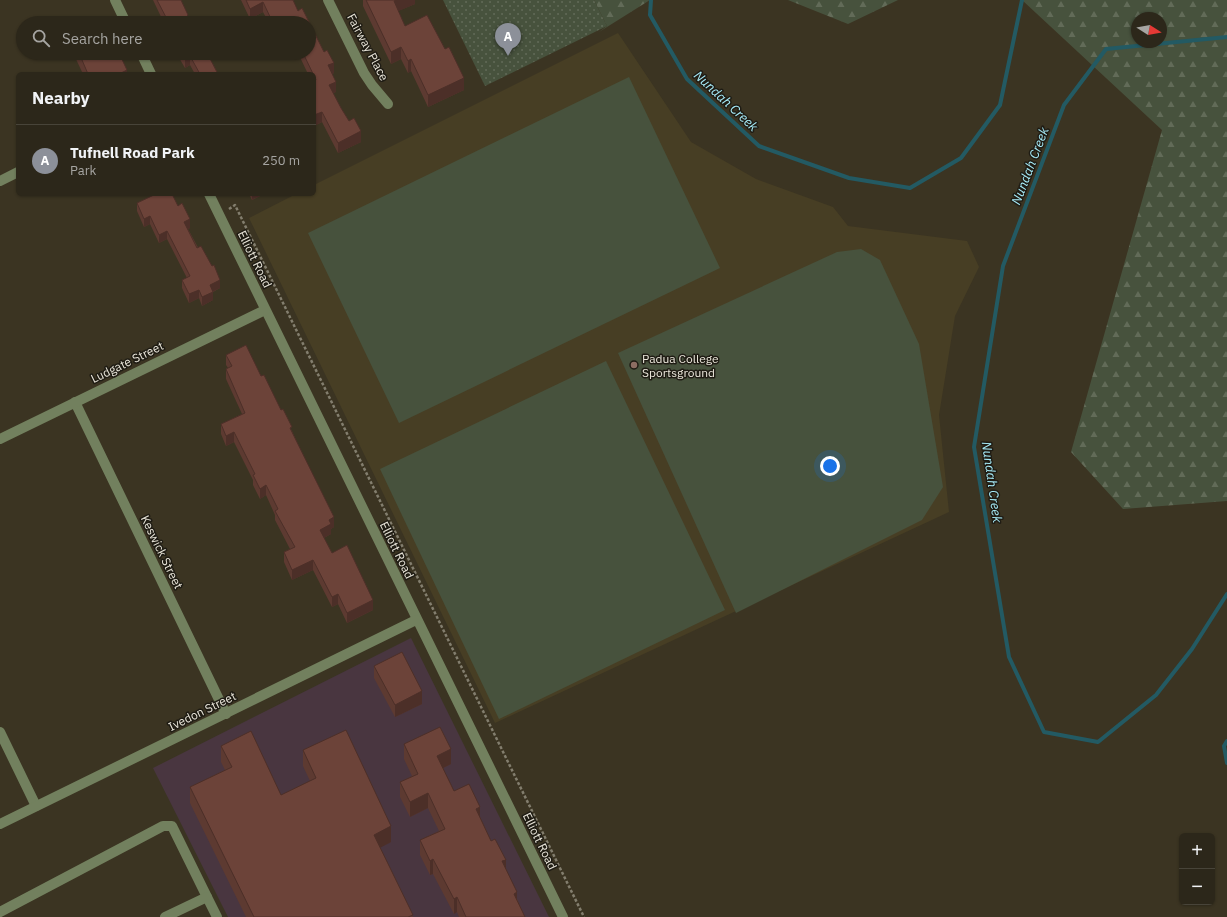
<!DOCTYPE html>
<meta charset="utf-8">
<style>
:root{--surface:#2c271a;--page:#342f23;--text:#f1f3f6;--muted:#a6a5a2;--line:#484439;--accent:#8c9099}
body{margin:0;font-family:"IBM Plex Sans",sans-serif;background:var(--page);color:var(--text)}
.controls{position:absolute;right:12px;bottom:12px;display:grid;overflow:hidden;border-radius:6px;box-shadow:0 1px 3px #0004}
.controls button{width:36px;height:36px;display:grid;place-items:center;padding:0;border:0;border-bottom:1px solid var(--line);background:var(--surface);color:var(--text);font:20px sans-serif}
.compass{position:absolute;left:1131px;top:12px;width:36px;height:36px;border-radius:50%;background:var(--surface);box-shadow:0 1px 3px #0004;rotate:101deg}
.you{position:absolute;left:830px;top:466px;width:14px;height:14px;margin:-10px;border:3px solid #fff;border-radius:50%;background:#1a73e8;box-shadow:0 0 0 6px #1a73e833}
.badge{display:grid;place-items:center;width:26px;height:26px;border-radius:50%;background:var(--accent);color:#fff;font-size:13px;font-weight:700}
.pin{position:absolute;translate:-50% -33px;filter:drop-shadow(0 1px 2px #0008)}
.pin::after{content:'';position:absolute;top:21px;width:14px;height:12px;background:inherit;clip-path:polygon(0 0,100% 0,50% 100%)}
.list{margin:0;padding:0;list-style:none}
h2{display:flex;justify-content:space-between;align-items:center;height:52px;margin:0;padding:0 16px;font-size:17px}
h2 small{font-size:13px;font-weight:400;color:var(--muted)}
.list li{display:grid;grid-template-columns:26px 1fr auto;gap:12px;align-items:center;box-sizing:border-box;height:72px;padding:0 16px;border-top:1px solid var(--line)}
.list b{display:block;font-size:15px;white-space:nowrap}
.list p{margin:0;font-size:13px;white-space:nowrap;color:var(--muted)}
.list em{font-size:13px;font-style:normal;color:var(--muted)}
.icon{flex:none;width:22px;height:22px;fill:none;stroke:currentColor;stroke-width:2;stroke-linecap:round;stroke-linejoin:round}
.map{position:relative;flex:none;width:1227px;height:917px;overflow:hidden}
.search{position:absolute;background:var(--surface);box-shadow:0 1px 3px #0004;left:16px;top:16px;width:300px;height:44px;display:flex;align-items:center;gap:10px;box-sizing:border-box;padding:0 14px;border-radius:22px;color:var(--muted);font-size:15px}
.panel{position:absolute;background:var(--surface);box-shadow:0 1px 3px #0004;left:16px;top:72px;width:300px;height:124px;border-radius:6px}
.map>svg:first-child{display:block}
.built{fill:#473e24}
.industrial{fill:#493640}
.forest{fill:url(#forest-firs);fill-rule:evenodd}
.park{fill:url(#park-dots)}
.pitch{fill:#47523d}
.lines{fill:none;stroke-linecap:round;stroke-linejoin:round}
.stream{stroke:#235a63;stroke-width:4}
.path{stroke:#837e6e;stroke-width:2.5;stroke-dasharray:3 2;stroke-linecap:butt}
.minor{stroke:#72805e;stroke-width:10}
.wall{fill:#5d3a31}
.shaded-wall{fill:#4c2f28}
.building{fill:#6c4339;stroke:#4c2f28}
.education-dot{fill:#8d6e63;stroke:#1f1c14;stroke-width:1.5}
.labels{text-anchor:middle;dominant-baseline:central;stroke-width:3;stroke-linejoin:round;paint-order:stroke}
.street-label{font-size:12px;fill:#ebe7db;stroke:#1f1c14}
.poi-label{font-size:12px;fill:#ebe7db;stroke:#1f1c14;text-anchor:start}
.water-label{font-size:13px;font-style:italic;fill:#a7ecf9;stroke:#1f1c14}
</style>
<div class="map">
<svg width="1227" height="917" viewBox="0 0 1227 917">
<defs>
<pattern id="forest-firs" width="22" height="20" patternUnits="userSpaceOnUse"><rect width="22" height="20" fill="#47523d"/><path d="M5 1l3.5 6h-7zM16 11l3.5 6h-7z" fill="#626b58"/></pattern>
<pattern id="park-dots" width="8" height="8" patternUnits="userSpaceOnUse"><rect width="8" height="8" fill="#47523d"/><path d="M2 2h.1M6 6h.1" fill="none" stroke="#626b58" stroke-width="1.8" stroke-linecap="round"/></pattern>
</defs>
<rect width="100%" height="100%" fill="#3b3422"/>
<!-- built -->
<path class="built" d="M 618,33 L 691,142 L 756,179 L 833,207 L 848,226 L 967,241 L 979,267 L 955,316 L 939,415 L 949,512 L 495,723 L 249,218 L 296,194 L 314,194 L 314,185 Z"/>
<!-- industrial -->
<path class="industrial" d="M 411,638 L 549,917 L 228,917 L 153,768 Z"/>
<!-- forest -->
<g class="forest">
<path d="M 594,0 L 650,0 L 599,32 L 607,26 Z"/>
<path d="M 788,0 L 898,0 L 848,24 Z"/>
<path d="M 1022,0 L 1227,0 L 1227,501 L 1123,509 L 1071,452 L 1162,130 ZM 1137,18 L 1161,18 L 1161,42 L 1137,42 Z"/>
</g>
<!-- park -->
<path class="park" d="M 443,0 L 594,0 L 607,26 L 485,86 Z"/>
<!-- pitch -->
<g class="pitch">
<path d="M 629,77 L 720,268 L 399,423 L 308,233 Z"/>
<path d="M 861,249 L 880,260 L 919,344 L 943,487 L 922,520 L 736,613 L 618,353 L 837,252 Z"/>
<path d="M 606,361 L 725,610 L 499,719 L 380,469 Z"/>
</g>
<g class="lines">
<!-- stream -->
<g class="stream">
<path d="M 651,0 L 650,15 L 687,79 L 759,146 L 849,178 L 910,188 L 961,158 L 1000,105 L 1022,0"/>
<path d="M 1227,37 L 1106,49 L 1064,105 L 1003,266 L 974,447 L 1009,657 L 1044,732 L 1098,742 L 1156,695 L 1192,649 L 1227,594"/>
<path d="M 1227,741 L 1224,746 L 1227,763"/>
</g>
<!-- path -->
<path class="path" d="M 229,209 L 235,205 L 584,917"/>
<!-- minor -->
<g class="minor">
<path d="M 115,0 L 126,23"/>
<path d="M 328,0 L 364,73 L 372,85 L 388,104"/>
<path d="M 141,53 L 151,74"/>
<path d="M 0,181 L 18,172"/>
<path d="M 209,194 L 563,917"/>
<path d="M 75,402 L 226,714"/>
<path d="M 0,439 L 265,310"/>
<path d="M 0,732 L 36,806"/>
<path d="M 0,824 L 416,620"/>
<path d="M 0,912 L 163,826 L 172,826 L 207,897"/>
<path d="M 165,917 L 207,897 L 217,917"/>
</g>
</g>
<!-- wall -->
<g class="wall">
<path d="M 153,0 L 181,0 L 191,23 L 164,23 Z"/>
<path d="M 241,0 L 293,0 L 298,11 L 302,8 L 324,52 L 327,50 L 334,63 L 334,73 L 332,74 L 336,82 L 336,92 L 333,93 L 341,108 L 349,121 L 354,118 L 361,131 L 361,142 L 338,153 L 322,122 L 314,126 L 314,74 L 308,74 L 298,53 L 309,53 L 309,23 L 269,23 L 263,12 L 250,19 Z"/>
<path d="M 363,0 L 415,0 L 415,4 L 398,11 L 405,26 L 464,90 L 428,107 L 411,71 L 408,73 L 401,59 L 391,64 L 363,6 Z"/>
<path d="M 75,53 L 119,53 L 127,74 L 83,74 L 75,57 Z"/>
<path d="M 178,53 L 207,53 L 218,74 L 195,74 L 190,65 L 185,68 L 178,56 Z"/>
<path d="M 249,194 L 264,194 L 252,200 Z"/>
<path d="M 137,203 L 178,206 L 190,228 L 188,229 L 220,288 L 213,292 L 213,300 L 202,306 L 199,298 L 189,303 L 182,288 L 182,280 L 187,278 L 167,239 L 159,243 L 150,224 L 144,227 L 137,211 Z"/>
<path d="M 226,355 L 261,376 L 292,431 L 334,527 L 331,529 L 331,534 L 324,538 L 332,553 L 373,610 L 347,623 L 338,604 L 332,607 L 313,570 L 292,580 L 284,562 L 284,552 L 290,549 L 275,520 L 275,515 L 266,495 L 260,499 L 253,485 L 253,480 L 234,442 L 226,446 L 221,434 L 221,424 L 242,414 L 226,379 L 226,369 L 228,368 L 226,365 Z"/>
<path d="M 374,666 L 422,704 L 395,717 L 374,678 Z"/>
<path d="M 404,744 L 451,764 L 443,768 L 454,791 L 480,817 L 491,841 L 506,869 L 517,899 L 525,917 L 459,917 L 457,912 L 454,914 L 433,874 L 430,875 L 420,855 L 420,840 L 439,831 L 428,808 L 410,817 L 400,797 L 400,782 L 412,776 L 404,759 Z"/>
<path d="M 221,746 L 281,795 L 310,781 L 303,766 L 303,750 L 391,842 L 380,847 L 413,917 L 246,917 L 190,803 L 190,787 L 225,770 L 221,762 Z"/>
</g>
<!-- shaded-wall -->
<g class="shaded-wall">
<path d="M 397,0 L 415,0 L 415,4 L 394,13 L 394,1 Z"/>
<path d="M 263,2 L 263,12 L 250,19 L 250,9 Z"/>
<path d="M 401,47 L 401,59 L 391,64 L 391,52 Z"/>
<path d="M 190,56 L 190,65 L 185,68 L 185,58 Z"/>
<path d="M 411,59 L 411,71 L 408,73 L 408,61 Z"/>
<path d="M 334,63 L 334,73 L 328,76 L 328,65 Z"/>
<path d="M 127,70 L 127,74 L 119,74 Z"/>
<path d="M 464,78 L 464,90 L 428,107 L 428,95 Z"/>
<path d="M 336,82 L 336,92 L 329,95 L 329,85 Z"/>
<path d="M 322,112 L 322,122 L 314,126 L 314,115 Z"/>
<path d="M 361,131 L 361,142 L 338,153 L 338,143 Z"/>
<path d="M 252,194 L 264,194 L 252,200 Z"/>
<path d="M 150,216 L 150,224 L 144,227 L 144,219 Z"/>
<path d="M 190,219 L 190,228 L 184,231 L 184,222 Z"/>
<path d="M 167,231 L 167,239 L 159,243 L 159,235 Z"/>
<path d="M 220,280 L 220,288 L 210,293 L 210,285 Z"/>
<path d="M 199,290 L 199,298 L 189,303 L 189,294 Z"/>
<path d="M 213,292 L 213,300 L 202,306 L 202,297 Z"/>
<path d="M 234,432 L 234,442 L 226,446 L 226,436 Z"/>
<path d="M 266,485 L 266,495 L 260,499 L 260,489 Z"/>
<path d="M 334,517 L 334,527 L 331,529 L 331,534 L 320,540 L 320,530 L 329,520 Z"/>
<path d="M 313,560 L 313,570 L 292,580 L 292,570 Z"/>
<path d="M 338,594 L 338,604 L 332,607 L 332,597 Z"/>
<path d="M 373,600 L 373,610 L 347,623 L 347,613 Z"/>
<path d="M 422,691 L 422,704 L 395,717 L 395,705 Z"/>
<path d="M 451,749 L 451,764 L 437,771 L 437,756 Z"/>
<path d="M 428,793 L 428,808 L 410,817 L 410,802 Z"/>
<path d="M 480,807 L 480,822 L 476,809 Z"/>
<path d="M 391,826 L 391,842 L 374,851 L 374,835 Z"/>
<path d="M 433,859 L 433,874 L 430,875 L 430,861 Z"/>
<path d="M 506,860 L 506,875 L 502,861 Z"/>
<path d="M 517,892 L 517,907 L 514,894 Z"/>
<path d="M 457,897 L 457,912 L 454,914 L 454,899 Z"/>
</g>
<!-- building -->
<g class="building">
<path d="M 157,0 L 181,0 L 188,15 L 187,16 L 191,23 L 169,23 Z"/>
<path d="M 246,0 L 293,0 L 298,11 L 302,8 L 324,52 L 327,50 L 334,63 L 328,65 L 336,82 L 329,85 L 341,108 L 349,121 L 354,118 L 361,131 L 338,143 L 322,112 L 314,115 L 314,81 L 316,80 L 303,53 L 309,53 L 309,23 L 273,23 L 263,2 L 250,9 Z"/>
<path d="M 366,0 L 397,0 L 394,1 L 405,26 L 427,15 L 445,49 L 449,47 L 464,78 L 428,95 L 411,59 L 408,61 L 401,47 L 391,52 Z"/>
<path d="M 79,53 L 119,53 L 127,70 L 119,74 L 88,74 Z"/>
<path d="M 182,53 L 207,53 L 218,74 L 200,74 L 190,56 L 185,58 Z"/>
<path d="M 156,194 L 172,194 L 178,206 L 182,203 L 190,219 L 184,222 L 197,248 L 201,246 L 212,266 L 214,265 L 220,280 L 210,285 L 213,292 L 202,297 L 199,290 L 189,294 L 182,280 L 190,276 L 167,231 L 159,235 L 150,216 L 144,219 L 137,203 Z"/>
<path d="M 246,345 L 261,376 L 264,375 L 281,410 L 283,409 L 292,427 L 290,428 L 334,517 L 329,520 L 331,524 L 320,530 L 332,553 L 347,545 L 373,600 L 347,613 L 338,594 L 332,597 L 313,560 L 292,570 L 284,552 L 295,547 L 275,511 L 278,509 L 266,485 L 260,489 L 253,475 L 255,474 L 234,432 L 226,436 L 221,424 L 245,413 L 226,369 L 232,366 L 226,355 Z"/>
<path d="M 402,652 L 422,691 L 395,705 L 374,666 Z"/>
<path d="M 440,727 L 451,749 L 437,756 L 454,791 L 469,784 L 480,807 L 476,809 L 491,841 L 495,839 L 506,860 L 502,861 L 517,892 L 514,894 L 525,917 L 466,917 L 457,897 L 454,899 L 433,859 L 430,861 L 420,840 L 445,829 L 428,793 L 410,802 L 400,782 L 418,774 L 404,744 Z"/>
<path d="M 346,730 L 391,826 L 374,835 L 413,915 L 408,917 L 254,917 L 190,787 L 232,767 L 221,746 L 251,731 L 281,795 L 316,778 L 303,750 Z"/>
</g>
<!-- markers -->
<circle class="education-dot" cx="634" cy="365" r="4"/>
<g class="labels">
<!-- street labels -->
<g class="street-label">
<text transform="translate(368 47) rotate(62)">Fairway Place</text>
<text transform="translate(255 259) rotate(64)">Elliott Road</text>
<text transform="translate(127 362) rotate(-26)">Ludgate Street</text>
<text transform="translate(397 550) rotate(64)">Elliott Road</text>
<text transform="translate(162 552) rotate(64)">Keswick Street</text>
<text transform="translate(202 711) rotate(-26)">Ivedon Street</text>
<text transform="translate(540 841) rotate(64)">Elliott Road</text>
</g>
<!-- poi labels -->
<g class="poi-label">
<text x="642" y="358">Padua College<tspan x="642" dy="14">Sportsground</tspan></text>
</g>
<!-- water labels -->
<g class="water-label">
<text transform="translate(726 101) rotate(43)">Nundah Creek</text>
<text transform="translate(1030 166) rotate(-69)">Nundah Creek</text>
<text transform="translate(992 482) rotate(82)">Nundah Creek</text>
</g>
</g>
</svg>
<div class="controls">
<button>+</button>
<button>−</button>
</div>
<svg class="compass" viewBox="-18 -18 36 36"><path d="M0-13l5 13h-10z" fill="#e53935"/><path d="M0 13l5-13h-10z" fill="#a6a5a2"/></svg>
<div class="you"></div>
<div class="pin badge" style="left:508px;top:56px">A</div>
<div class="search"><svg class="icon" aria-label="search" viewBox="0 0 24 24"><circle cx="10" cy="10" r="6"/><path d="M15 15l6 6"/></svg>Search here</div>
<section class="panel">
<h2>Nearby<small></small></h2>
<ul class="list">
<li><span class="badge">A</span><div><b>Tufnell Road Park</b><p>Park</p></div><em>250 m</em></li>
</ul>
</section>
</div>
